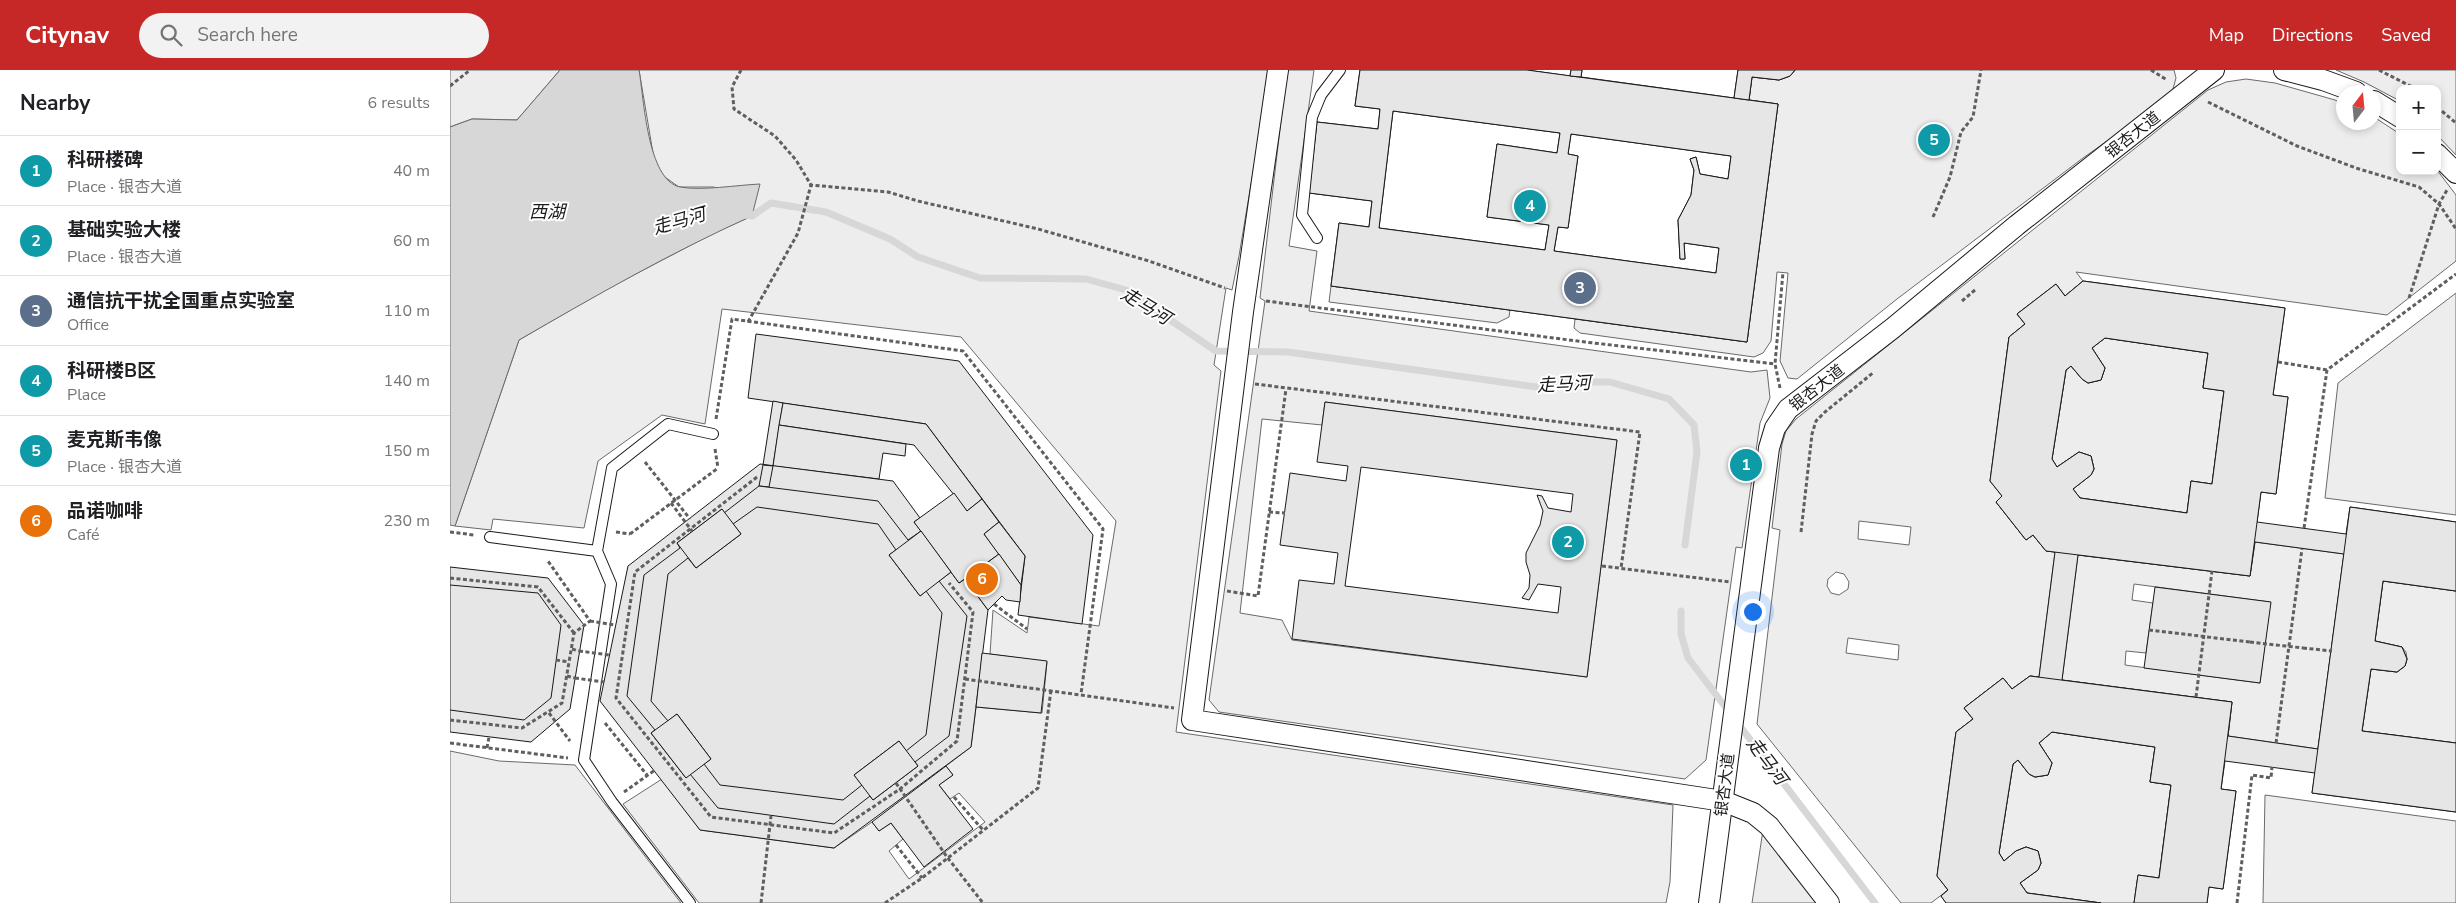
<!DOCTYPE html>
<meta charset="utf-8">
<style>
:root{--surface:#fff;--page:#f2f2f2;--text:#202124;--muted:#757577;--line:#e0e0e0;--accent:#c62828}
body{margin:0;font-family:"Nunito Sans","Noto Sans SC",sans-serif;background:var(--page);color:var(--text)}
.controls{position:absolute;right:15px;top:15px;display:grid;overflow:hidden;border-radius:10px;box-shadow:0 2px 8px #0003}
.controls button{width:45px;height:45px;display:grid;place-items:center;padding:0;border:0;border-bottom:1px solid var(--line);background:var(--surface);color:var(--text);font:25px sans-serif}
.compass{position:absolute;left:1886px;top:15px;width:45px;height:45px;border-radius:50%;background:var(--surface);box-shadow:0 2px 8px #0003;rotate:16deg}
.you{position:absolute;left:1302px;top:541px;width:18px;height:18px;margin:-12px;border:4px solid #fff;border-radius:50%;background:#1a73e8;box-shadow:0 0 0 8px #1a73e833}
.badge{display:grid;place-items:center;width:32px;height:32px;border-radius:50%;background:var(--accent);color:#fff;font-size:16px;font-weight:700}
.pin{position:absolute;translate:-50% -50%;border:2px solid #fff;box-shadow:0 1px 5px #0006}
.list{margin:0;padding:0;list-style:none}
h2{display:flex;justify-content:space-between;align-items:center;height:65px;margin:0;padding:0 20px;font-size:21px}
h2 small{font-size:16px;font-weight:400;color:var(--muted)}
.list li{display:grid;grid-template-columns:32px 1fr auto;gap:15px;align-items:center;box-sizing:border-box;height:70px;padding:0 20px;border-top:1px solid var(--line)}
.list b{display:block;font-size:19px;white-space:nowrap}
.list p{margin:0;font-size:16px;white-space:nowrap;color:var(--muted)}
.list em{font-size:16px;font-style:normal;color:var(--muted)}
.icon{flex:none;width:28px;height:28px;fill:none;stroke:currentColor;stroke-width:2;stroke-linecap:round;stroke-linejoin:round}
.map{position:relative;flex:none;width:2006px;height:833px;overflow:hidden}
header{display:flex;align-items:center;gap:30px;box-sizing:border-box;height:70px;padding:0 25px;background:var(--accent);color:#fff}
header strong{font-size:24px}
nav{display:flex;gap:28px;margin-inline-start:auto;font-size:18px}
.search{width:350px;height:45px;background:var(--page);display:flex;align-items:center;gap:12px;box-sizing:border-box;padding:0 18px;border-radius:28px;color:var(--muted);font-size:19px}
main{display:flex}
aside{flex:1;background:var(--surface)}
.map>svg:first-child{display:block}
.built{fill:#ededed;stroke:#6a6a6a;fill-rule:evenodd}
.water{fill:#d7d7d7;stroke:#6a6a6a}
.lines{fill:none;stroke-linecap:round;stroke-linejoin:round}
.stream{stroke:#d7d7d7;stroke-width:7}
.building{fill:#e6e6e6;stroke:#1a1a1a;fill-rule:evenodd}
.lane-casing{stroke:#1a1a1a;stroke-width:12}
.street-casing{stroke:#1a1a1a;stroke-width:22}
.path{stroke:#5f5f5f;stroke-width:3;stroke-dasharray:4 2.5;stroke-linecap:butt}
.lane{stroke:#fff;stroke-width:10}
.street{stroke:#fff;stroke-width:20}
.path-bridge{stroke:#5f5f5f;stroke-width:3;stroke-dasharray:4 2.5;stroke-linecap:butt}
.labels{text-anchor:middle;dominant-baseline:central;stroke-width:4;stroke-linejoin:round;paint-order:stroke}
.street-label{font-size:16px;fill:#1a1a1a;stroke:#fff}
.water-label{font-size:18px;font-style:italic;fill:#1a1a1a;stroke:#fff}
</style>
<header>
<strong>Citynav</strong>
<div class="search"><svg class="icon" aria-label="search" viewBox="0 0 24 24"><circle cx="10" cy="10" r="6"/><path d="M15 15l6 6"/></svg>Search here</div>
<nav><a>Map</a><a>Directions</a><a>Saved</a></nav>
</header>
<main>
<aside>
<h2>Nearby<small>6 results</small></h2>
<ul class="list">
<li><span class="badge" style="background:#0f9aa8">1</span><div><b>科研楼碑</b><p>Place · 银杏大道</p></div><em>40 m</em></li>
<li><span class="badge" style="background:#0f9aa8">2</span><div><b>基础实验大楼</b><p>Place · 银杏大道</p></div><em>60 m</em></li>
<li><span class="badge" style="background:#5c6f8a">3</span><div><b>通信抗干扰全国重点实验室</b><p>Office</p></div><em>110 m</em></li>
<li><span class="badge" style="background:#0f9aa8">4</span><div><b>科研楼B区</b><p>Place</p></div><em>140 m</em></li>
<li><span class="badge" style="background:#0f9aa8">5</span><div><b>麦克斯韦像</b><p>Place · 银杏大道</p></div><em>150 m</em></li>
<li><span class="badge" style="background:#e8710a">6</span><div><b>品诺咖啡</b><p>Café</p></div><em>230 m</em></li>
</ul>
</aside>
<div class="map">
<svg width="2006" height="833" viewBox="0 0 2006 833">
<rect width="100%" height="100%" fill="#fff"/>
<!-- built -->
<g class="built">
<path d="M 0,0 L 110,0 L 67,50 L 22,49 L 0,57 Z"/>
<path d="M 189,0 L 820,0 L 789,186 L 782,220 L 776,218 L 764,295 L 771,301 L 726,662 L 1223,735 L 1220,812 L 1216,833 L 249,833 L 173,734 L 212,709 L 250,760 L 384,778 L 422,752 L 429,761 L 441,753 L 453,769 L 439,781 L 459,809 L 535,752 L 509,723 L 500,729 L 489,715 L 503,705 L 496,696 L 521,677 L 526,637 L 592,643 L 597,592 L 540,584 L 543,540 L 577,563 L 579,547 L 649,556 L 666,451 L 511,267 L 272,239 L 255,354 L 212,345 L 148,391 L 134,458 L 43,449 L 41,460 L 5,456 L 69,270 L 155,220 L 264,163 L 302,146 L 264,117 L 229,117 L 212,105 L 204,89 Z"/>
<path d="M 837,0 L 864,0 L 839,176 L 867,181 L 859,241 L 1301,302 L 1317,300 L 1320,328 L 1310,353 L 1292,478 L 1286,477 L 1256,690 L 1235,709 L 769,642 L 759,630 L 815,231 L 810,228 ZM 875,332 L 1167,370 L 1137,607 L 842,570 L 832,550 L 790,543 L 812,349 L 872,355 Z"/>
<path d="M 1345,0 L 1724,0 L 1726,8 L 1721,26 L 1633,88 L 1447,229 L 1347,309 L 1338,308 L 1330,291 L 1338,203 L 1327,202 L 1321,271 L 1313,283 L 1304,287 L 1130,263 L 1124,258 L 1125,249 L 1297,272 L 1328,34 L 1299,30 L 1302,7 L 1329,10 L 1340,6 Z"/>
<path d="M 1886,0 L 2006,0 L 2006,85 L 1987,65 L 1987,19 L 1950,19 L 1950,31 L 1914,12 Z"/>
<path d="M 1796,9 L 1825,13 L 1885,30 L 1893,34 L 1894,52 L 1924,52 L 1924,47 L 1950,64 L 1950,101 L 1987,100 L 2006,125 L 2006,191 L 1937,245 L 1626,202 L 1633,211 L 1615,226 L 1606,215 L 1567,244 L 1575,254 L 1559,267 L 1541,411 L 1552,426 L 1546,432 L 1576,470 L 1583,465 L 1596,481 L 1605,482 L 1589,607 L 1580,606 L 1562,619 L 1553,608 L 1514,638 L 1523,649 L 1506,662 L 1488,806 L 1498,820 L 1481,833 L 1451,833 L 1307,654 L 1330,460 L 1322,458 L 1332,374 L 1336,361 L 1346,349 L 1758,20 L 1776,12 ZM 1409,451 L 1461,457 L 1459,475 L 1408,469 ZM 1386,502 L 1394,504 L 1399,512 L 1398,519 L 1389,525 L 1381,523 L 1377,516 L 1378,509 ZM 1398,568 L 1449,575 L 1448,590 L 1396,583 Z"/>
<path d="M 881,216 L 1060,240 L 1059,247 L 1047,253 L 879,232 Z"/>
<path d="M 2006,223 L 2006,445 L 1875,428 L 1888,313 Z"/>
<path d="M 1655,268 L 1758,283 L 1753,317 L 1774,321 L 1762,414 L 1741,411 L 1737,443 L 1630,428 L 1623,419 L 1641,405 L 1644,399 L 1641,386 L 1629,382 L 1607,397 L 1602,389 L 1616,300 L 1621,296 L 1632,309 L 1638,313 L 1651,310 L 1655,298 L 1642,278 Z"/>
<path d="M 1805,472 L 1894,484 L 1868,679 L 1778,666 L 1782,632 L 1612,610 L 1628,485 L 1800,506 ZM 1684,514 L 1820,532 L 1810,613 L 1675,595 L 1676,581 L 1696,583 L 1703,533 L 1682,530 Z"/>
<path d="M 1933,511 L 2006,521 L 2006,673 L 1912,661 L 1921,599 L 1947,602 L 1955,596 L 1957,589 L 1956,582 L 1952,577 L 1925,571 Z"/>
<path d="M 1602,662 L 1705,677 L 1700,712 L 1721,715 L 1709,808 L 1684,833 L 1651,833 L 1577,823 L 1570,813 L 1588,800 L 1591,793 L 1588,781 L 1576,777 L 1566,781 L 1554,791 L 1549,783 L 1563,694 L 1568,690 L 1579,704 L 1585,707 L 1598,705 L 1602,693 L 1589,673 Z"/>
<path d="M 0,681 L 49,691 L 125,695 L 231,833 L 0,833 Z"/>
<path d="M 1815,725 L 2006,751 L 2006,833 L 1813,833 Z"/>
<path d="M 1313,760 L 1369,833 L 1302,833 Z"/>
</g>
<!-- water -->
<path class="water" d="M 110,0 L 189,0 C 194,28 197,110 230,117 C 251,121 288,115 310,114 L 302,146 C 222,182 145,226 69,270 L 5,456 L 0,455 L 0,57 L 22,49 L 67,50 Z"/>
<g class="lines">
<!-- stream -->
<g class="stream">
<path d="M 295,145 L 302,146 L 321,133 L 376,142 L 440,169 L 468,187 L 530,208 L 636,209 L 676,220 L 766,281 L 838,282 L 1094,318 L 1120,312 L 1160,312 L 1219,329 L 1244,355 L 1247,382 L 1235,475"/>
<path d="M 1231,541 L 1231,564 L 1238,588 L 1280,643"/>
<path d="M 1286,651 L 1425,833"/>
</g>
</g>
<!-- building -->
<g class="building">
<path d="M 910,0 L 1077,0 L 1120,6 L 1121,0 L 1132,0 L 1131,7 L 1284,28 L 1288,0 L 1345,0 L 1340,6 L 1329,10 L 1302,7 L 1299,30 L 1328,34 L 1297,272 L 881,216 L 889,153 L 919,157 L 922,131 L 859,123 L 867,52 L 928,59 L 930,39 L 905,36 ZM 943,41 L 1110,63 L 1107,83 L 1047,74 L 1037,147 L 1099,155 L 1095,180 L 929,158 ZM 1121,64 L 1281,86 L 1278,109 L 1250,104 L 1246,87 L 1240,89 L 1244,100 L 1241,125 L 1228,150 L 1230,189 L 1235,189 L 1234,173 L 1269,178 L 1266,203 L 1104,181 L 1108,157 L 1118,158 L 1128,86 L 1118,84 Z"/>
<path d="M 910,0 L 1077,0 L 1328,34 L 1297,272 L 881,216 L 889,153 L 919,157 L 922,131 L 859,123 L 867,52 L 928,59 L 930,39 L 905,36 ZM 943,41 L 1110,63 L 1107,83 L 1047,74 L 1037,147 L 1099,155 L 1095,180 L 929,158 ZM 1121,64 L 1281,86 L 1278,109 L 1250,104 L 1246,87 L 1240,89 L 1244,100 L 1241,125 L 1228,150 L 1230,189 L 1235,189 L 1234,173 L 1269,178 L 1266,203 L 1104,181 L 1108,157 L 1118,158 L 1128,86 L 1118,84 Z"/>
<path d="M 1121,0 L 1132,0 L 1131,7 L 1120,6 Z"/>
<path d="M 1288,0 L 1345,0 L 1340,6 L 1329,10 L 1302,7 L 1299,30 L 1284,28 Z"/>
<path d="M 1633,211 L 1835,238 L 1823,325 L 1838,327 L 1826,424 L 1811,422 L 1807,452 L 1896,464 L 1900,437 L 2006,452 L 2006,521 L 1933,511 L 1925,571 L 1952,577 L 1957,589 L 1955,596 L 1947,602 L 1921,599 L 1912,661 L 2006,673 L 2006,742 L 1862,723 L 1865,703 L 1775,691 L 1771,719 L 1786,721 L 1773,819 L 1759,817 L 1757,833 L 1684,833 L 1688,805 L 1709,808 L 1721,715 L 1700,712 L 1705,677 L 1602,662 L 1589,673 L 1602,693 L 1598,705 L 1585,707 L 1579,704 L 1568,690 L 1563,694 L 1549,783 L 1554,791 L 1566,781 L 1576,777 L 1588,781 L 1591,793 L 1588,800 L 1570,813 L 1577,823 L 1651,833 L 1496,833 L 1491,826 L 1498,820 L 1487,806 L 1506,662 L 1523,649 L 1514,638 L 1553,608 L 1562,619 L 1580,606 L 1589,607 L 1605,482 L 1596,481 L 1583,465 L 1576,470 L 1546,432 L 1552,426 L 1540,411 L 1559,267 L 1575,254 L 1567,244 L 1606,214 L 1615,226 ZM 1655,268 L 1758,283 L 1753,318 L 1774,321 L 1762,414 L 1741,411 L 1737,443 L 1630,428 L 1623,419 L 1641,405 L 1644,399 L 1641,386 L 1629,382 L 1607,397 L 1602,389 L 1616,300 L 1621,296 L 1632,309 L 1638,313 L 1651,310 L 1655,298 L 1642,278 ZM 1805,472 L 1894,484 L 1868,679 L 1778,666 L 1782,632 L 1612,610 L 1628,485 L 1800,506 Z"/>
<path d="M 1633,211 L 1835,238 L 1823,325 L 1838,327 L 1826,424 L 1811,422 L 1800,506 L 1596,481 L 1583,465 L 1576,470 L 1546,432 L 1552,426 L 1540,411 L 1559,267 L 1575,254 L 1567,244 L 1606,214 L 1615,226 ZM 1655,268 L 1758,283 L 1753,318 L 1774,321 L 1762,414 L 1741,411 L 1737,443 L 1630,428 L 1623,419 L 1641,405 L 1644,399 L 1641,386 L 1629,382 L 1607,397 L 1602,389 L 1616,300 L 1621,296 L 1632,309 L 1638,313 L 1651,310 L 1655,298 L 1642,278 Z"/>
<path d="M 306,264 L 509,291 L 643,465 L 632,554 L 568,545 L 575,486 L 476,354 L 298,328 Z"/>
<path d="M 323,331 L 333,333 L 323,396 L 313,395 Z"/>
<path d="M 875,332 L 1167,370 L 1137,607 L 842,569 L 849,510 L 884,514 L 888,483 L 830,475 L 840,403 L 896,411 L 898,396 L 867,392 ZM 911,397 L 1123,424 L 1121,442 L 1098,438 L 1092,426 L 1087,425 L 1093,441 L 1090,455 L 1076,483 L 1076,492 L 1080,505 L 1079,518 L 1072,528 L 1079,530 L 1088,514 L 1111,517 L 1108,543 L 895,516 Z"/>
<path d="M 333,333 L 476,354 L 532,429 L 517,441 L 464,375 L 329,355 Z"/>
<path d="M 329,355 L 456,374 L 455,386 L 433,383 L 429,409 L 323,396 Z"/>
<path d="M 310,394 L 443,411 L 470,448 L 464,452 L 471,461 L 509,513 L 515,509 L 538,540 L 521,677 L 384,778 L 250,760 L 150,631 L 178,496 Z"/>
<path d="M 313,395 L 323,396 L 319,417 L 309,416 Z"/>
<path d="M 309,416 L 428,431 L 458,470 L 471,461 L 501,502 L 489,511 L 517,546 L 499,666 L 465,692 L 468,696 L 423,730 L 420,726 L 384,754 L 268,738 L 240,704 L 236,708 L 201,663 L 205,660 L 177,626 L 194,505 L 230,478 L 227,473 L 272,439 L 274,443 Z"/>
<path d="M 504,423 L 517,441 L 532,429 L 549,452 L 534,464 L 549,484 L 509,513 L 464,452 Z"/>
<path d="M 307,437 L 428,454 L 446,480 L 439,485 L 470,526 L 476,521 L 492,543 L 476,665 L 456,681 L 449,671 L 404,705 L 412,715 L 393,730 L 270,715 L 254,694 L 261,689 L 227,644 L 218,651 L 201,631 L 218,504 L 238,488 L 246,498 L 291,464 L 283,454 Z"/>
<path d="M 1900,437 L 2006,452 L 2006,521 L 1933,511 L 1925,571 L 1952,577 L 1957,589 L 1955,596 L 1947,602 L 1921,599 L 1912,661 L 2006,673 L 2006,742 L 1862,723 Z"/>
<path d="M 272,439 L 291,464 L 246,498 L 227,473 Z"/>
<path d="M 549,452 L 575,486 L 571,515 L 534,464 Z"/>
<path d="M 471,461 L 501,502 L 470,526 L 439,485 Z"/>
<path d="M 549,484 L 571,515 L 570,532 L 556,530 L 552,526 L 538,540 L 515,509 Z"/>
<path d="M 0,497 L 98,508 L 134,555 L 120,639 L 81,672 L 0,662 Z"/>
<path d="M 0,515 L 88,523 L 111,555 L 101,628 L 74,650 L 0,640 Z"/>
<path d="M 1705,517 L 1821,532 L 1810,613 L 1694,598 Z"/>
<path d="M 532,583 L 597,591 L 591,643 L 526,637 Z"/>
<path d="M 1580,606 L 1782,632 L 1771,719 L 1786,721 L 1773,819 L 1759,817 L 1757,833 L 1684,833 L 1688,805 L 1709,808 L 1721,715 L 1700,712 L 1705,677 L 1602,662 L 1589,673 L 1602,693 L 1598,705 L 1585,707 L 1579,704 L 1568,690 L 1563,694 L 1549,783 L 1554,791 L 1566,781 L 1576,777 L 1588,781 L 1591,793 L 1588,800 L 1570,813 L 1577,823 L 1651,833 L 1496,833 L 1491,826 L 1498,820 L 1487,806 L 1506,662 L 1523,649 L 1514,638 L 1553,608 L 1562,619 Z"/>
<path d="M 227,644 L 261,689 L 236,708 L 201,663 Z"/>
<path d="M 449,671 L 468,696 L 423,730 L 404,705 Z"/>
<path d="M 496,696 L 503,705 L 489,715 L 523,759 L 474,797 L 441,753 L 429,761 L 422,752 Z"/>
</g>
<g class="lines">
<!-- lane casing -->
<g class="lane-casing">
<g id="lane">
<path d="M 867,168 L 852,145 L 862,47 L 871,25 L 890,0"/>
<path d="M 40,467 L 147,481"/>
<path d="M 240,833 L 162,732 L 134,690 L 161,514 L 147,481 L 162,398 L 218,354 L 263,364"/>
</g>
</g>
<!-- street casing -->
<g class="street-casing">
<g id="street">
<path d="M 828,0 L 793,242 L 742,650 L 1273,731 L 1303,743 L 1319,756 L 1379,833"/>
<path d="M 1834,0 L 1873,10 L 1906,22"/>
<path d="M 1924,31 L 1950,47"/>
<path d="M 1987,84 L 2006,103"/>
<path d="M 1259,833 L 1319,378 L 1325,358 L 1338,339 L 1443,258 L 1567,155 L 1764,0"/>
</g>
</g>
<!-- path -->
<g class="path">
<path d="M 291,0 L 282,17 L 284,39 L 325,66 L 346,90 L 361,115 L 438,122 L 468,131 L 588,159 L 699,191 L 775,218"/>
<path d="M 1701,0 L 1717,10"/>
<path d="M 1929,0 L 1966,19"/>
<path d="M 0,16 L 20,0"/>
<path d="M 1758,32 L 1847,76 L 1906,98 L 1969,117 L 1989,134 L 2006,159"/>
<path d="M 1987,37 L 2006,53"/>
<path d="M 1483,147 L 1500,107 L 1511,62 L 1523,47 L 1531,0"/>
<path d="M 1959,228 L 1989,134 L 1997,120"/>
<path d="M 816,231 L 1135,272 L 1325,294"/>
<path d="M 1512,231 L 1525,220"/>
<path d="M 298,252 L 348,163 L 361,115"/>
<path d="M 1828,292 L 1877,300"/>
<path d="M 805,314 L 1190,362 L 1171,498"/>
<path d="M 1330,318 L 1325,294 L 1333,202"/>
<path d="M 266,349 L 282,249 L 513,281 L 653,459 L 631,624"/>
<path d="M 265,379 L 268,398"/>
<path d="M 195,392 L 240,449"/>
<path d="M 307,407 L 185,502 L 166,628 L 261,747 L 384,763 L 450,719 L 507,671 L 523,542 L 499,513"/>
<path d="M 221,433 L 242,461"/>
<path d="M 819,442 L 835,443"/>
<path d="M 1854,458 L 1877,300 L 2006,204"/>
<path d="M 0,462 L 24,465"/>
<path d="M 166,462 L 180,464"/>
<path d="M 1351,462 L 1362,364 L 1366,351 L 1375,342 L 1424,302"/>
<path d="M 1152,496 L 1280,512"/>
<path d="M 0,508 L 88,517 L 124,563"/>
<path d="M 777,521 L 808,526 L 836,319"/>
<path d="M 544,534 L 577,559"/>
<path d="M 1699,560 L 1800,572"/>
<path d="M 1853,578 L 1882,581"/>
<path d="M 122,579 L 129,581"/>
<path d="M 106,590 L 119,592"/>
<path d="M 117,606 L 125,608"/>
<path d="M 515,609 L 724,638"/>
<path d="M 1746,627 L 1762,501"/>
<path d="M 99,643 L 120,671"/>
<path d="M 0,650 L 72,658 L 112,633 L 124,563 L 140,551 L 98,491"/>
<path d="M 155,653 L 197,705"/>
<path d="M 0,673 L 118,688"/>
<path d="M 1826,673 L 1852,479"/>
<path d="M 37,678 L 39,667"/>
<path d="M 446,713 L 497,787 L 533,833"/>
<path d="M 174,722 L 205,700"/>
<path d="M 504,727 L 533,760"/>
<path d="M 446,775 L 472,808"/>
<path d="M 311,833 L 321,746"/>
<path d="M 435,833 L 472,808 L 588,718 L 601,620"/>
<path d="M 1787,833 L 1802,705 L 1821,708 L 1822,697"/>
</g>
<!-- lane -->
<use href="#lane" class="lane"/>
<!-- street -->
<use href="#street" class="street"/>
<!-- path-bridge -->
<g class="path-bridge">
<path d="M 180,464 L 268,398"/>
<path d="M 140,551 L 165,555"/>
<path d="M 1800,572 L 1853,578"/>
<path d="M 129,581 L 159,585"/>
<path d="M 125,608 L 154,612"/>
</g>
</g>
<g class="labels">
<!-- street labels -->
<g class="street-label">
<text transform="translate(1683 65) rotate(-38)">银杏大道</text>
<text transform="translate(1367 318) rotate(-38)">银杏大道</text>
<text transform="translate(1275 715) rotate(-83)">银杏大道</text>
</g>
<!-- water labels -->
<g class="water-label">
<text x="97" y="142">西湖</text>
<text transform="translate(229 151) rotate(-16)">走马河</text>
<text transform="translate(696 236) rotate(31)">走马河</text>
<text transform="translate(1114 314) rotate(-3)">走马河</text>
<text transform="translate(1317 691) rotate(53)">走马河</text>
</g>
</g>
</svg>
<div class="controls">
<button>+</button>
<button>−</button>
</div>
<svg class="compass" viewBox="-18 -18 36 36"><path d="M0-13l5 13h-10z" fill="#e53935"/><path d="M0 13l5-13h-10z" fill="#757577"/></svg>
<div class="you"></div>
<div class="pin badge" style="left:1296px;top:395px;background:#0f9aa8">1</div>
<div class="pin badge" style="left:1118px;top:472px;background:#0f9aa8">2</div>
<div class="pin badge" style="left:1130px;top:218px;background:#5c6f8a">3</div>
<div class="pin badge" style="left:1080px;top:136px;background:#0f9aa8">4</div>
<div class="pin badge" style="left:1484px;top:70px;background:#0f9aa8">5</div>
<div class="pin badge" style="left:532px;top:509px;background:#e8710a">6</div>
</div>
</main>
